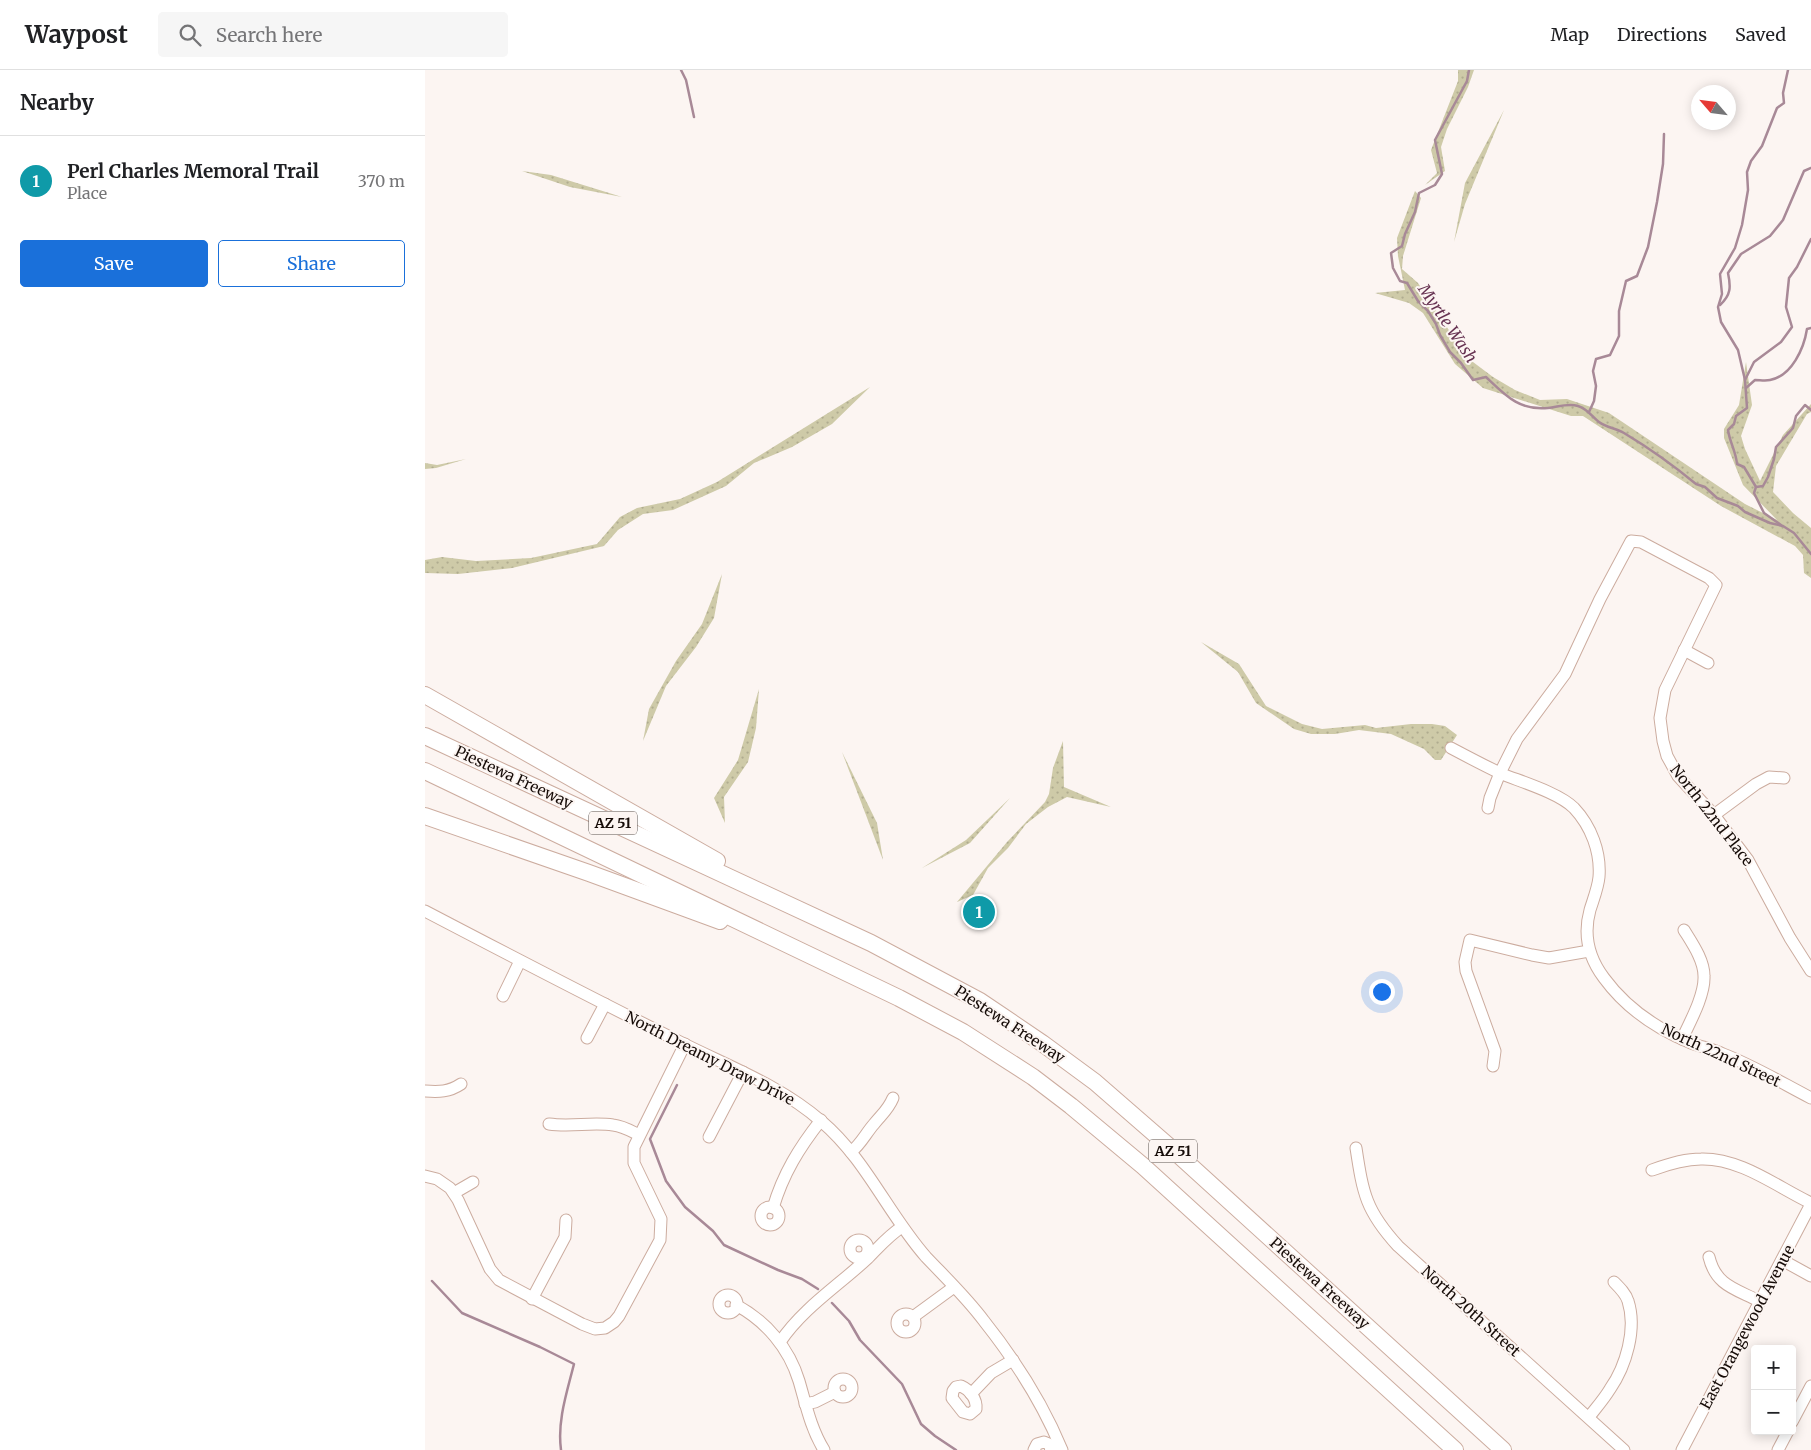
<!DOCTYPE html>
<meta charset="utf-8">
<style>
:root{--surface:#fff;--page:#f6f6f6;--text:#202124;--muted:#757577;--line:#e0e0e0;--accent:#1a70da}
body{margin:0;font-family:Merriweather,serif;background:var(--page);color:var(--text)}
.controls{position:absolute;right:15px;bottom:15px;display:grid;overflow:hidden;border-radius:5px;box-shadow:0 2px 12px #0003}
.controls button{width:45px;height:45px;display:grid;place-items:center;padding:0;border:0;border-bottom:1px solid var(--line);background:var(--surface);color:var(--text);font:25px sans-serif}
.compass{position:absolute;left:1266px;top:15px;width:45px;height:45px;border-radius:50%;background:var(--surface);box-shadow:0 2px 12px #0003;rotate:298deg}
.you{position:absolute;left:956px;top:921px;width:18px;height:18px;margin:-12px;border:4px solid #fff;border-radius:50%;background:#1a73e8;box-shadow:0 0 0 8px #1a73e833}
.badge{display:grid;place-items:center;width:32px;height:32px;border-radius:50%;background:var(--accent);color:#fff;font-size:16px;font-weight:700}
.pin{position:absolute;translate:-50% -50%;border:2px solid #fff;box-shadow:0 1px 5px #0006}
.list{margin:0;padding:0;list-style:none}
h2{display:flex;justify-content:space-between;align-items:center;height:65px;margin:0;padding:0 20px;font-size:21px}
h2 small{font-size:16px;font-weight:400;color:var(--muted)}
.list li{display:grid;grid-template-columns:32px 1fr auto;gap:15px;align-items:center;box-sizing:border-box;height:90px;padding:0 20px;border-top:1px solid var(--line)}
.list b{display:block;font-size:19px;white-space:nowrap}
.list p{margin:0;font-size:16px;white-space:nowrap;color:var(--muted)}
.list em{font-size:16px;font-style:normal;color:var(--muted)}
.actions{display:flex;gap:10px;padding:15px 20px}
.actions a{flex:1;padding:11px 0;border:1px solid var(--accent);border-radius:5px;text-align:center;font-size:18px;color:var(--accent)}
.actions .main{background:var(--accent);color:#fff}
.icon{flex:none;width:28px;height:28px;fill:none;stroke:currentColor;stroke-width:2;stroke-linecap:round;stroke-linejoin:round}
.map{position:relative;flex:none;width:1386px;height:1380px;overflow:hidden}
header{display:flex;align-items:center;gap:30px;box-sizing:border-box;height:70px;padding:0 25px;background:var(--surface);border-bottom:1px solid var(--line)}
header strong{font-size:24px}
nav{display:flex;gap:28px;margin-inline-start:auto;font-size:18px}
.search{width:350px;height:45px;background:var(--page);display:flex;align-items:center;gap:12px;box-sizing:border-box;padding:0 18px;border-radius:5px;color:var(--muted);font-size:19px}
main{display:flex}
aside{flex:1;background:var(--surface)}
.map>svg:first-child{display:block}
.grass{fill:url(#grass-dots)}
.lines{fill:none;stroke-linecap:round;stroke-linejoin:round}
.stream{stroke:#a88997;stroke-width:2.5}
.minor-casing{stroke:#ccac9f;stroke-width:13}
.highway-casing{stroke:#ccac9f;stroke-width:18}
.minor{stroke:#fff;stroke-width:11}
.highway{stroke:#fff;stroke-width:16}
.labels{text-anchor:middle;dominant-baseline:central;stroke-width:4;stroke-linejoin:round;paint-order:stroke}
.shield{fill:#fcf5f2;stroke:#5b524e;stroke-width:1}
.shield-label{font-size:14px;font-weight:bold;fill:#160c08}
.street-label{font-size:15px;fill:#160c08;stroke:#fcf5f2}
.water-label{font-size:16px;font-style:italic;fill:#673352;stroke:#fcf5f2}
</style>
<header>
<strong>Waypost</strong>
<div class="search"><svg class="icon" aria-label="search" viewBox="0 0 24 24"><circle cx="10" cy="10" r="6"/><path d="M15 15l6 6"/></svg>Search here</div>
<nav><a>Map</a><a>Directions</a><a>Saved</a></nav>
</header>
<main>
<aside>
<h2>Nearby<small></small></h2>
<ul class="list">
<li><span class="badge" style="background:#0f9aa8">1</span><div><b>Perl Charles Memoral Trail</b><p>Place</p></div><em>370 m</em></li>
</ul>
<div class="actions"><a class="main">Save</a><a>Share</a></div>
</aside>
<div class="map">
<svg width="1386" height="1380" viewBox="0 0 1386 1380">
<defs>
<pattern id="grass-dots" width="8" height="8" patternUnits="userSpaceOnUse" patternTransform="scale(1.25)"><rect width="8" height="8" fill="#cecaa8"/><path d="M2 2h.1M6 6h.1" fill="none" stroke="#b0ac8f" stroke-width="1.8" stroke-linecap="round"/></pattern>
</defs>
<rect width="100%" height="100%" fill="#fcf5f2"/>
<!-- grass -->
<g class="grass">
<path d="M 1033,0 L 1049,0 L 1043,17 L 1022,59 L 1016,77 L 1020,101 L 1000,115 L 1012,103 L 1006,80 L 1033,11 Z"/>
<path d="M 1079,40 L 1040,134 L 1029,172 L 1040,113 Z"/>
<path d="M 97,101 L 126,105 L 197,127 L 145,117 Z"/>
<path d="M 990,121 L 996,128 L 978,186 L 977,199 L 993,213 L 1031,271 L 1048,292 L 1068,307 L 1090,320 L 1115,330 L 1142,329 L 1184,343 L 1320,434 L 1352,450 L 1318,415 L 1299,368 L 1299,359 L 1314,335 L 1321,292 L 1327,335 L 1316,366 L 1320,379 L 1335,411 L 1358,365 L 1386,334 L 1386,342 L 1382,344 L 1351,396 L 1348,422 L 1368,443 L 1386,458 L 1386,508 L 1379,503 L 1378,485 L 1370,476 L 1296,436 L 1158,346 L 1146,346 L 1058,318 L 1030,294 L 998,243 L 984,233 L 950,223 L 980,220 L 973,186 L 972,168 Z"/>
<path d="M 445,317 L 407,354 L 367,377 L 329,393 L 301,416 L 248,440 L 218,444 L 193,460 L 179,476 L 87,498 L 33,504 L 0,503 L 0,490 L 17,487 L 51,491 L 106,488 L 172,474 L 195,447 L 212,438 L 255,429 L 292,412 Z"/>
<path d="M 41,389 L 11,398 L 0,399 L 0,393 L 12,395 Z"/>
<path d="M 297,504 L 289,548 L 271,577 L 241,616 L 218,671 L 224,639 L 251,591 L 277,554 Z"/>
<path d="M 776,572 L 814,594 L 841,636 L 877,654 L 897,659 L 940,655 L 951,658 L 986,654 L 1007,654 L 1020,656 L 1032,665 L 1016,690 L 1010,690 L 999,679 L 966,664 L 934,660 L 910,664 L 886,664 L 869,659 L 831,633 L 813,602 Z"/>
<path d="M 334,619 L 331,658 L 323,692 L 299,727 L 300,753 L 289,728 L 313,690 Z"/>
<path d="M 638,671 L 639,717 L 686,737 L 642,727 L 623,737 L 601,754 L 583,778 L 563,798 L 548,825 L 532,832 L 582,772 L 620,732 L 624,724 L 628,698 Z"/>
<path d="M 417,682 L 452,753 L 458,790 Z"/>
<path d="M 585,728 L 545,773 L 497,798 L 541,770 Z"/>
</g>
<g class="lines">
<!-- stream -->
<g class="stream">
<path d="M 256,0 L 261,10 L 269,47"/>
<path d="M 1044,0 L 1042,11 L 1010,70 L 1017,104 L 1010,115 L 994,123 L 990,142 L 980,164 L 977,176 L 966,183 L 968,198 L 975,211 L 982,213 L 993,231 L 1003,241 L 1011,254 L 1015,265 L 1025,282 L 1036,293 L 1048,310 L 1061,307 C 1080,325 1094,341 1123,338 C 1133,337 1143,333 1153,336 C 1163,339 1167,347 1174,352 C 1182,358 1191,358 1199,363 C 1224,378 1248,395 1271,414 L 1280,417 L 1292,428 L 1313,436 L 1320,442 L 1345,453 L 1358,456 L 1369,463 L 1386,484"/>
<path d="M 1295,235 C 1306,225 1306,217 1303,203 L 1316,184 L 1345,166 L 1358,150 L 1379,101 L 1386,98"/>
<path d="M 1320,310 L 1329,292 L 1356,272 L 1367,257 L 1361,237 L 1364,208 L 1372,197 L 1386,169"/>
<path d="M 1321,318 L 1330,310 C 1335,310 1340,311 1345,310 C 1367,306 1379,278 1382,259 L 1386,258"/>
<path d="M 1164,342 L 1169,331 L 1171,316 L 1168,301 L 1171,289 L 1185,285 L 1194,266 L 1194,241 L 1201,211 L 1212,206 L 1223,177 L 1232,132 L 1238,94 L 1239,64"/>
<path d="M 1331,417 L 1319,397 L 1312,394 C 1311,382 1305,373 1303,360 L 1309,354 L 1311,346 L 1322,338 L 1320,310 L 1313,280 L 1296,252 L 1293,237 L 1297,224 L 1295,204 L 1310,178 L 1317,155 L 1323,120 L 1322,102 L 1326,91 L 1337,76 L 1352,38 L 1359,33 L 1358,23 L 1363,0"/>
<path d="M 1356,455 L 1339,443 L 1329,423 L 1331,417 L 1338,416 L 1343,407 L 1349,389 L 1351,377 L 1368,358 L 1371,346 L 1380,335 L 1386,340"/>
<path d="M 252,1015 L 225,1069 L 241,1111 L 260,1137 L 288,1161 L 299,1175 L 353,1200 L 377,1209 L 393,1219"/>
<path d="M 7,1211 L 37,1243 L 115,1277 L 149,1294 C 142,1322 132,1351 136,1380"/>
<path d="M 407,1233 L 424,1251 L 435,1270 L 477,1314 L 496,1354 L 510,1366 L 531,1380"/>
</g>
<!-- minor casing -->
<g class="minor-casing">
<g id="minor">
<path d="M 1259,580 L 1283,593"/>
<path d="M 1026,678 C 1043,687 1060,696 1077,704 C 1097,712 1134,723 1149,738 C 1166,756 1176,782 1174,807 C 1173,818 1168,830 1165,840 C 1158,865 1164,888 1179,908 C 1201,938 1232,959 1266,973 C 1276,977 1288,979 1298,984 C 1329,996 1357,1013 1386,1028"/>
<path d="M 1063,738 L 1065,728 L 1075,703 L 1092,669 L 1140,604 L 1175,529 L 1206,471 L 1216,472 L 1284,508 L 1291,515 L 1240,620 L 1235,648 L 1238,671 L 1242,686 L 1253,706 L 1289,745 L 1323,790 L 1365,868 L 1386,901"/>
<path d="M 1289,745 L 1331,714 L 1344,707 L 1359,708"/>
<path d="M 0,841 C 86,886 171,930 257,973 C 305,997 356,1016 396,1051 C 441,1089 463,1144 501,1187 C 521,1208 542,1228 559,1251 C 590,1290 618,1334 637,1380"/>
<path d="M 78,926 L 95,891"/>
<path d="M 162,968 L 180,934"/>
<path d="M 1257,969 C 1265,952 1280,925 1279,906 C 1279,890 1267,873 1259,860"/>
<path d="M 1068,996 L 1070,981 L 1041,901 L 1040,892 L 1045,870 L 1107,885 L 1124,888 L 1164,881"/>
<path d="M 0,1021 C 14,1022 24,1022 36,1014"/>
<path d="M 124,1054 C 146,1057 167,1052 188,1055 C 198,1056 206,1061 214,1065"/>
<path d="M 284,1067 L 318,1002"/>
<path d="M 931,1078 C 938,1124 941,1141 973,1176 L 1199,1380"/>
<path d="M 426,1082 C 436,1074 441,1063 449,1054 C 457,1044 463,1040 468,1028"/>
<path d="M 1227,1100 C 1243,1094 1259,1089 1276,1089 C 1316,1088 1352,1117 1386,1133"/>
<path d="M 0,1106 L 12,1109 L 25,1118 L 33,1130 L 65,1199 L 74,1210 L 157,1254 L 170,1259 L 180,1258 L 189,1252 L 194,1246 L 235,1170 L 236,1149 L 209,1093 L 209,1077 L 260,974"/>
<path d="M 29,1123 L 48,1112"/>
<circle cx="345" cy="1146" r="9"/>
<path d="M 348,1138 C 358,1104 374,1078 396,1050"/>
<circle cx="434" cy="1179" r="9"/>
<path d="M 1284,1187 C 1291,1216 1311,1219 1334,1231"/>
<path d="M 1357,1190 L 1386,1206"/>
<circle cx="303" cy="1234" r="9"/>
<path d="M 107,1229 L 140,1167 L 141,1150"/>
<path d="M 311,1235 C 341,1251 364,1278 374,1311 C 381,1335 386,1359 399,1380"/>
<circle cx="481" cy="1253" r="9"/>
<path d="M 488,1247 L 529,1217"/>
<path d="M 355,1272 C 378,1238 413,1216 443,1188 C 454,1177 464,1165 477,1157"/>
<circle cx="418" cy="1318" r="9"/>
<path d="M 536,1316 C 545,1320 552,1329 551,1339 L 545,1344 L 538,1342 L 527,1328 L 528,1321 L 531,1317 Z"/>
<path d="M 546,1324 L 566,1303 L 588,1290"/>
<path d="M 380,1334 L 390,1332 L 410,1322"/>
<path d="M 1164,1347 C 1171,1338 1179,1329 1185,1319 C 1201,1296 1212,1259 1203,1231 C 1201,1224 1195,1218 1189,1212"/>
<path d="M 1367,1352 L 1386,1316"/>
<path d="M 609,1380 L 612,1374 L 619,1372 L 624,1374 L 626,1380"/>
<path d="M 1257,1380 L 1386,1134"/>
<path d="M 1353,1380 L 1363,1361"/>
</g>
</g>
<!-- highway casing -->
<g class="highway-casing">
<g id="highway">
<path d="M 0,625 L 292,791"/>
<path d="M 0,666 L 446,873 L 555,931 L 617,973 L 670,1012 L 747,1079 L 1078,1380"/>
<path d="M 0,701 L 474,928 L 538,962 L 608,1007 L 646,1036 L 718,1096 L 1030,1380"/>
<path d="M 0,746 L 164,803 L 295,851"/>
</g>
</g>
<!-- minor -->
<use href="#minor" class="minor"/>
<!-- highway -->
<use href="#highway" class="highway"/>
</g>
<g class="labels">
<!-- shield labels -->
<g class="shield">
<rect x="164" y="741.5" width="48" height="23" rx="4"/>
<rect x="724" y="1069.5" width="48" height="23" rx="4"/>
</g>
<g class="shield-label">
<text x="188" y="753">AZ 51</text>
<text x="748" y="1081">AZ 51</text>
</g>
<!-- street labels -->
<g class="street-label">
<text transform="translate(89 707) rotate(25)">Piestewa Freeway</text>
<text transform="translate(1287 745) rotate(52)">North 22nd Place</text>
<text transform="translate(585 954) rotate(33)">Piestewa Freeway</text>
<text transform="translate(1296 985) rotate(25)">North 22nd Street</text>
<text transform="translate(285 988) rotate(27)">North Dreamy Draw Drive</text>
<text transform="translate(895 1213) rotate(42)">Piestewa Freeway</text>
<text transform="translate(1046 1241) rotate(42)">North 20th Street</text>
<text transform="translate(1322 1257) rotate(-62)">East Orangewood Avenue</text>
</g>
<!-- water labels -->
<g class="water-label">
<text transform="translate(1023 253) rotate(56)">Myrtle Wash</text>
</g>
</g>
</svg>
<div class="controls">
<button>+</button>
<button>−</button>
</div>
<svg class="compass" viewBox="-18 -18 36 36"><path d="M0-13l5 13h-10z" fill="#e53935"/><path d="M0 13l5-13h-10z" fill="#757577"/></svg>
<div class="you"></div>
<div class="pin badge" style="left:554px;top:842px;background:#0f9aa8">1</div>
</div>
</main>
